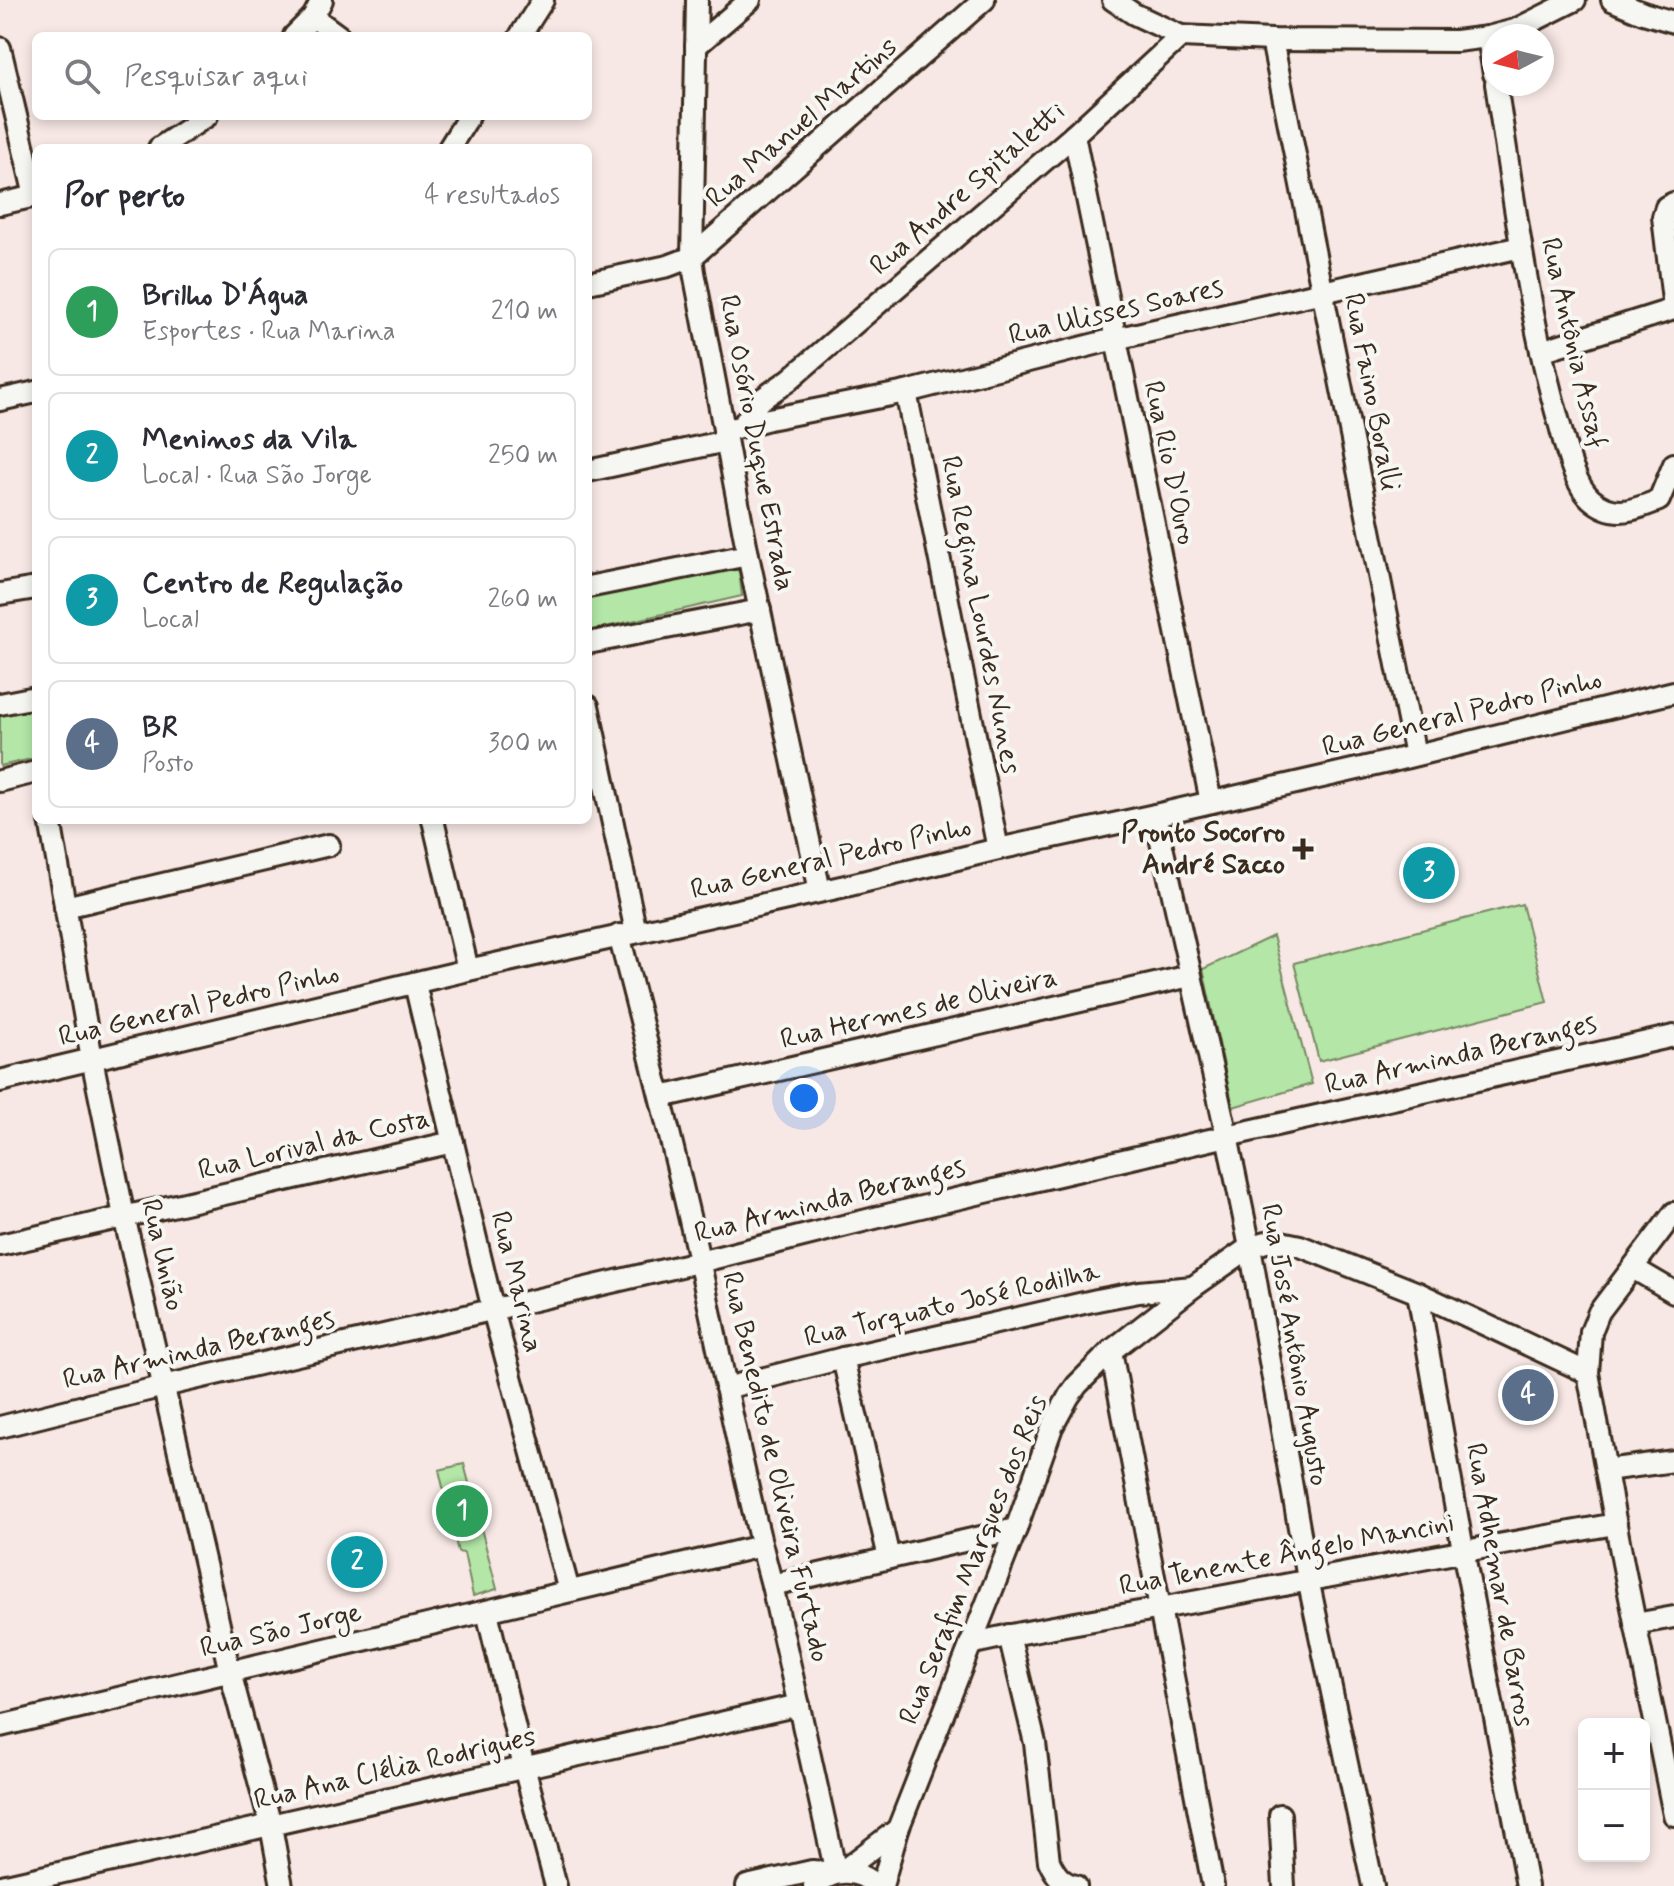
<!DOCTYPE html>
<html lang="pt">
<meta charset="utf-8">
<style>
:root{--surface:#fff;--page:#f2f2f3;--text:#2b2b33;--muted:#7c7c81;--line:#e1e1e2;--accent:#3b2a1e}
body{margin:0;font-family:Mynerve,sans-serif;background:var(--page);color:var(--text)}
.controls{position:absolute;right:24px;bottom:24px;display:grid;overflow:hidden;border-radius:12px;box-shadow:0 4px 12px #0003}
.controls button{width:72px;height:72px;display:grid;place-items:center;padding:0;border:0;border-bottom:2px solid var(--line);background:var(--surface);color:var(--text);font:40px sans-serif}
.compass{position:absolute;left:1482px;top:24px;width:72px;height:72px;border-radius:50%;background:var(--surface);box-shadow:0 4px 12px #0003;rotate:263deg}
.you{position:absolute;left:804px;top:1098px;width:28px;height:28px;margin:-20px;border:6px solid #fff;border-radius:50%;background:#1a73e8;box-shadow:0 0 0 12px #1a73e833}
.badge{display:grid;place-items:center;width:52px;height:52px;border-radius:50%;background:var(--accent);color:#fff;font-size:26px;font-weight:700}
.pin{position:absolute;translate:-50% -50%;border:4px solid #fff;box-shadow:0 2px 8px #0006}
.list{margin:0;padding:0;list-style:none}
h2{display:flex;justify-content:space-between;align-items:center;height:104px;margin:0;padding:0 32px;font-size:34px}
h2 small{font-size:26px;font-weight:400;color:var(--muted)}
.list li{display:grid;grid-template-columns:52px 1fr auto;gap:24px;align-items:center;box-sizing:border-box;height:128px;margin:0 16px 16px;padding:0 16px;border:2px solid var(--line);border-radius:12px}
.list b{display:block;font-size:30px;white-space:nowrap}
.list p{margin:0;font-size:26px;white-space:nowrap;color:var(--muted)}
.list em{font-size:26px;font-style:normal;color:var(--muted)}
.icon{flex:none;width:44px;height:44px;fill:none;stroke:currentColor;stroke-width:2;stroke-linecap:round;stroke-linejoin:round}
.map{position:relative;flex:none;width:1674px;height:1886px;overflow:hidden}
.search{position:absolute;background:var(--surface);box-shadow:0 4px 12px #0003;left:32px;top:32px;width:560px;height:88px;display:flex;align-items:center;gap:20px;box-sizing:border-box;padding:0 28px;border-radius:12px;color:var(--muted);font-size:30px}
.panel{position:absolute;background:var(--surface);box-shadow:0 4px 12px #0003;left:32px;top:144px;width:560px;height:680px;border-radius:12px}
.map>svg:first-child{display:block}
.green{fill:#b3e6a7;stroke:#778862;stroke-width:2}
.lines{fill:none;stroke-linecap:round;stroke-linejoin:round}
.minor-casing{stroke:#3b2a1e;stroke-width:26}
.minor{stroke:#f6f6f2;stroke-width:20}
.poi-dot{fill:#3b2a1e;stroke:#f6f6f2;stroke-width:3}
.labels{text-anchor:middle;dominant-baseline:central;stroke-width:8;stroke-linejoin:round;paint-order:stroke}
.street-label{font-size:28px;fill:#3b2a1e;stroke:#f6f6f2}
.poi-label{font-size:28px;font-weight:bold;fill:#3b2a1e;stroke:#f6f6f2;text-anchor:end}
</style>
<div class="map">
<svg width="1674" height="1886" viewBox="0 0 1674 1886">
<rect width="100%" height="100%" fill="#f7e8e5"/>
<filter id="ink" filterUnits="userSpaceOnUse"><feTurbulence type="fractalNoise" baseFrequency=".0125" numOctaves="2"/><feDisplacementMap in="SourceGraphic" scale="16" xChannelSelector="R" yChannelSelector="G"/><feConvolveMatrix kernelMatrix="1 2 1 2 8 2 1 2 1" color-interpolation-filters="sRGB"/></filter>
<g filter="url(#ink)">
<!-- green -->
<g class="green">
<path d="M 720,563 L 739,571 L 742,596 L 588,631 L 588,590 Z"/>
<path d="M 36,703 L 36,758 L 0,766 L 0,711 Z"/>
<path d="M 1522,904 L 1547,1002 L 1319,1061 L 1294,963 Z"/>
<path d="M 1273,936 L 1312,1084 L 1233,1107 L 1203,969 Z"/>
<path d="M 464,1464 L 497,1589 L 473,1596 L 464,1553 L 458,1552 L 439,1470 Z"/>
</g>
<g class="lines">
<!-- minor casing -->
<g class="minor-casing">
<g id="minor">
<path d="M 697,0 L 693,210 L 692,257 L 694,272 L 748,555 L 820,891"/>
<path d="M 1113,0 L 1134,14 L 1181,36 L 1272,40 L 1456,41 L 1488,37 L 1515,30 L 1575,0"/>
<path d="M 1612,0 L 1643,13 L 1674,22"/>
<path d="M 313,17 L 339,36"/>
<path d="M 294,36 L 313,17 L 322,0"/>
<path d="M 520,36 L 543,0"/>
<path d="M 1488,37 L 1494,74"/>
<path d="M 1272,40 L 1415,755"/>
<path d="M 696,46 L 750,0"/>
<path d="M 0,48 L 35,196"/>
<path d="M 1496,84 C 1514,198 1528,315 1560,426 C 1566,448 1574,484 1591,499 C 1614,519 1634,510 1659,500 L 1674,464"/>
<path d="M 1074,135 L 1211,802"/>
<path d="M 159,148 L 207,116"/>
<path d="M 449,148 L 469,116"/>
<path d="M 0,204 L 36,196"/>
<path d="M 588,283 L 668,266 L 692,257 L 984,0"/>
<path d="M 1674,309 L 1663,217 L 1666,207 L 1674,203"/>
<path d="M 1541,351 L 1674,309"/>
<path d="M 906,392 L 998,849"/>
<path d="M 0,400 L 36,392"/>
<path d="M 743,425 L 759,401 L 789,380 L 1074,135 L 1181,36"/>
<path d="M 724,431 L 769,419 L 906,392 L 1115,339 L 1521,247"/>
<path d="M 588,471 L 726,441"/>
<path d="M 588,587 L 748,555"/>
<path d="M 0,594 L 36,588"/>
<path d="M 588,643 L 760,610"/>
<path d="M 0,704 L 36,697"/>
<path d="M 588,706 L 636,932"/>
<path d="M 0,781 L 36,772"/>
<path d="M 1155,815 L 1227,1136 L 1250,1247 L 1308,1579 L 1373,1886"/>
<path d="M 50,820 L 92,1059 L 124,1216 L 230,1672 L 271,1826 L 282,1886"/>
<path d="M 433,820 L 468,970"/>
<path d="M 65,907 L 329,845"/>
<path d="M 619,935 C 647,1043 675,1151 699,1260 C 723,1368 743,1478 772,1585 L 836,1873 L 812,1871 L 747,1886"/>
<path d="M 415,984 L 493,1310 L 569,1591"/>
<path d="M 0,1081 L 468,970 L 850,885 L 998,849 L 1155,815 L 1388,762 L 1674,692"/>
<path d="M 661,1097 L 1190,976"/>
<path d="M 1674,1213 L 1599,1312 L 1591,1332 L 1588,1373 L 1623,1563 L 1674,1815"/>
<path d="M 0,1245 L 453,1142"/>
<path d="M 1633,1268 L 1674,1292"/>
<path d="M 1418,1293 L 1463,1550 L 1527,1886"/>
<path d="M 1111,1351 L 1213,1886"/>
<path d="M 843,1358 L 889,1558"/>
<path d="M 726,1388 L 843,1358 L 1097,1300 L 1139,1292 L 1193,1287"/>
<path d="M 0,1427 L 164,1386 L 711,1259 L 891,1214 L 1227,1136 L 1674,1036"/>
<path d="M 1606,1470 L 1674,1461"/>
<path d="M 772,1585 L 1016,1529"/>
<path d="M 487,1612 L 524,1767 L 556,1886"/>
<path d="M 1635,1624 L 1674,1617"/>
<path d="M 1009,1635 L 1035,1743 L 1049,1861 C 1055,1874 1061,1883 1076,1886"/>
<path d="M 970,1644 C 1033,1629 1097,1620 1161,1608 C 1313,1580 1464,1550 1616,1524"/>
<path d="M 0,1726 L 761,1546"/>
<path d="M 1280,1815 L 1284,1886"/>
<path d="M 840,1873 L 898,1829"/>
<path d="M 2,1886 L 799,1705"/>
<path d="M 814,1886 C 833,1869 857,1868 876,1886"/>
<path d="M 882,1886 L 898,1829 L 1016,1529 L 1052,1427 L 1069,1396 L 1077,1385 L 1111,1351 L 1193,1287 L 1250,1247 L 1266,1242 L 1281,1242 L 1300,1246 L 1418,1293 L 1588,1373"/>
</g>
</g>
<!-- minor -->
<use href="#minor" class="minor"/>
</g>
</g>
<!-- markers -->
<path class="poi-dot" d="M1299 837h8v8h8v8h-8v8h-8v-8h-8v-8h8z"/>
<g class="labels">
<!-- street labels -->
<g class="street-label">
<text transform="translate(802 123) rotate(-41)">Rua Manuel Martins</text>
<text transform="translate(968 189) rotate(-41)">Rua Andre Spitaletti</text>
<text transform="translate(1116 312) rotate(-13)">Rua Ulisses Soares</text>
<text transform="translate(1573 343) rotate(77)">Rua Antônia Assaf</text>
<text transform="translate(1371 392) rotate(79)">Rua Faino Boralli</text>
<text transform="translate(756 443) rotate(79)">Rua Osório Duque Estrada</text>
<text transform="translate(1169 463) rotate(78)">Rua Rio D'Ouro</text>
<text transform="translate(980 615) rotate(79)">Rua Regina Lourdes Nunes</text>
<text transform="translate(1462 714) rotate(-14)">Rua General Pedro Pinho</text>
<text transform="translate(831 859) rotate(-13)">Rua General Pedro Pinho</text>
<text transform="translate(199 1006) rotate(-13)">Rua General Pedro Pinho</text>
<text transform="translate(919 1009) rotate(-13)">Rua Hermes de Oliveira</text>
<text transform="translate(1461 1055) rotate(-13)">Rua Arminda Beranges</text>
<text transform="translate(314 1145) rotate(-13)">Rua Lorival da Costa</text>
<text transform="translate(830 1201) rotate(-14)">Rua Arminda Beranges</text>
<text transform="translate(162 1255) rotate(77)">Rua União</text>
<text transform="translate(516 1282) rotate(76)">Rua Marina</text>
<text transform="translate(952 1305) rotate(-13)">Rua Torquato José Rodilha</text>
<text transform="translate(1294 1345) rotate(80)">Rua José Antônio Augusto</text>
<text transform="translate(199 1350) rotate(-13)">Rua Arminda Beranges</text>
<text transform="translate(775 1467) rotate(77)">Rua Benedito de Oliveira Furtado</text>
<text transform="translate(1287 1555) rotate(-11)">Rua Tenente Ângelo Mancini</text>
<text transform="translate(974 1560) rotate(-68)">Rua Serafim Marques dos Reis</text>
<text transform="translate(1499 1585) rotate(80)">Rua Adhemar de Barros</text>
<text transform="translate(281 1631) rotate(-13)">Rua São Jorge</text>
<text transform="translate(395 1769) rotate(-13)">Rua Ana Clélia Rodrigues</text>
</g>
<!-- poi labels -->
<g class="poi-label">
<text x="1285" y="833">Pronto Socorro<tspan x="1285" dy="32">André Sacco</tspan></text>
</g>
</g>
</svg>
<div class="controls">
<button>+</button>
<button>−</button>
</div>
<svg class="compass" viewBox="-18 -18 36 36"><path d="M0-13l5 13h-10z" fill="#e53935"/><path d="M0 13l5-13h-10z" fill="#7c7c81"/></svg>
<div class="you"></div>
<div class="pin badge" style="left:462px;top:1511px;background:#2e9e5b">1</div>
<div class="pin badge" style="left:357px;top:1562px;background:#0f9aa8">2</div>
<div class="pin badge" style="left:1429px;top:873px;background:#0f9aa8">3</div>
<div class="pin badge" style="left:1528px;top:1395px;background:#5c6f8a">4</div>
<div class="search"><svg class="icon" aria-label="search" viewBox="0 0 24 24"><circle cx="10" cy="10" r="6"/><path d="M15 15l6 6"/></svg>Pesquisar aqui</div>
<section class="panel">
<h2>Por perto<small>4 resultados</small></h2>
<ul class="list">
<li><span class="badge" style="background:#2e9e5b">1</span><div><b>Brilho D'Água</b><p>Esportes · Rua Marina</p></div><em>210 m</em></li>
<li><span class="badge" style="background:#0f9aa8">2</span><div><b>Meninos da Vila</b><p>Local · Rua São Jorge</p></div><em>250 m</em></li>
<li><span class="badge" style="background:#0f9aa8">3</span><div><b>Centro de Regulação</b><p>Local</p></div><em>260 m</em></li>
<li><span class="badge" style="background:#5c6f8a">4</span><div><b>BR</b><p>Posto</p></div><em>300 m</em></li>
</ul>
</section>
</div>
